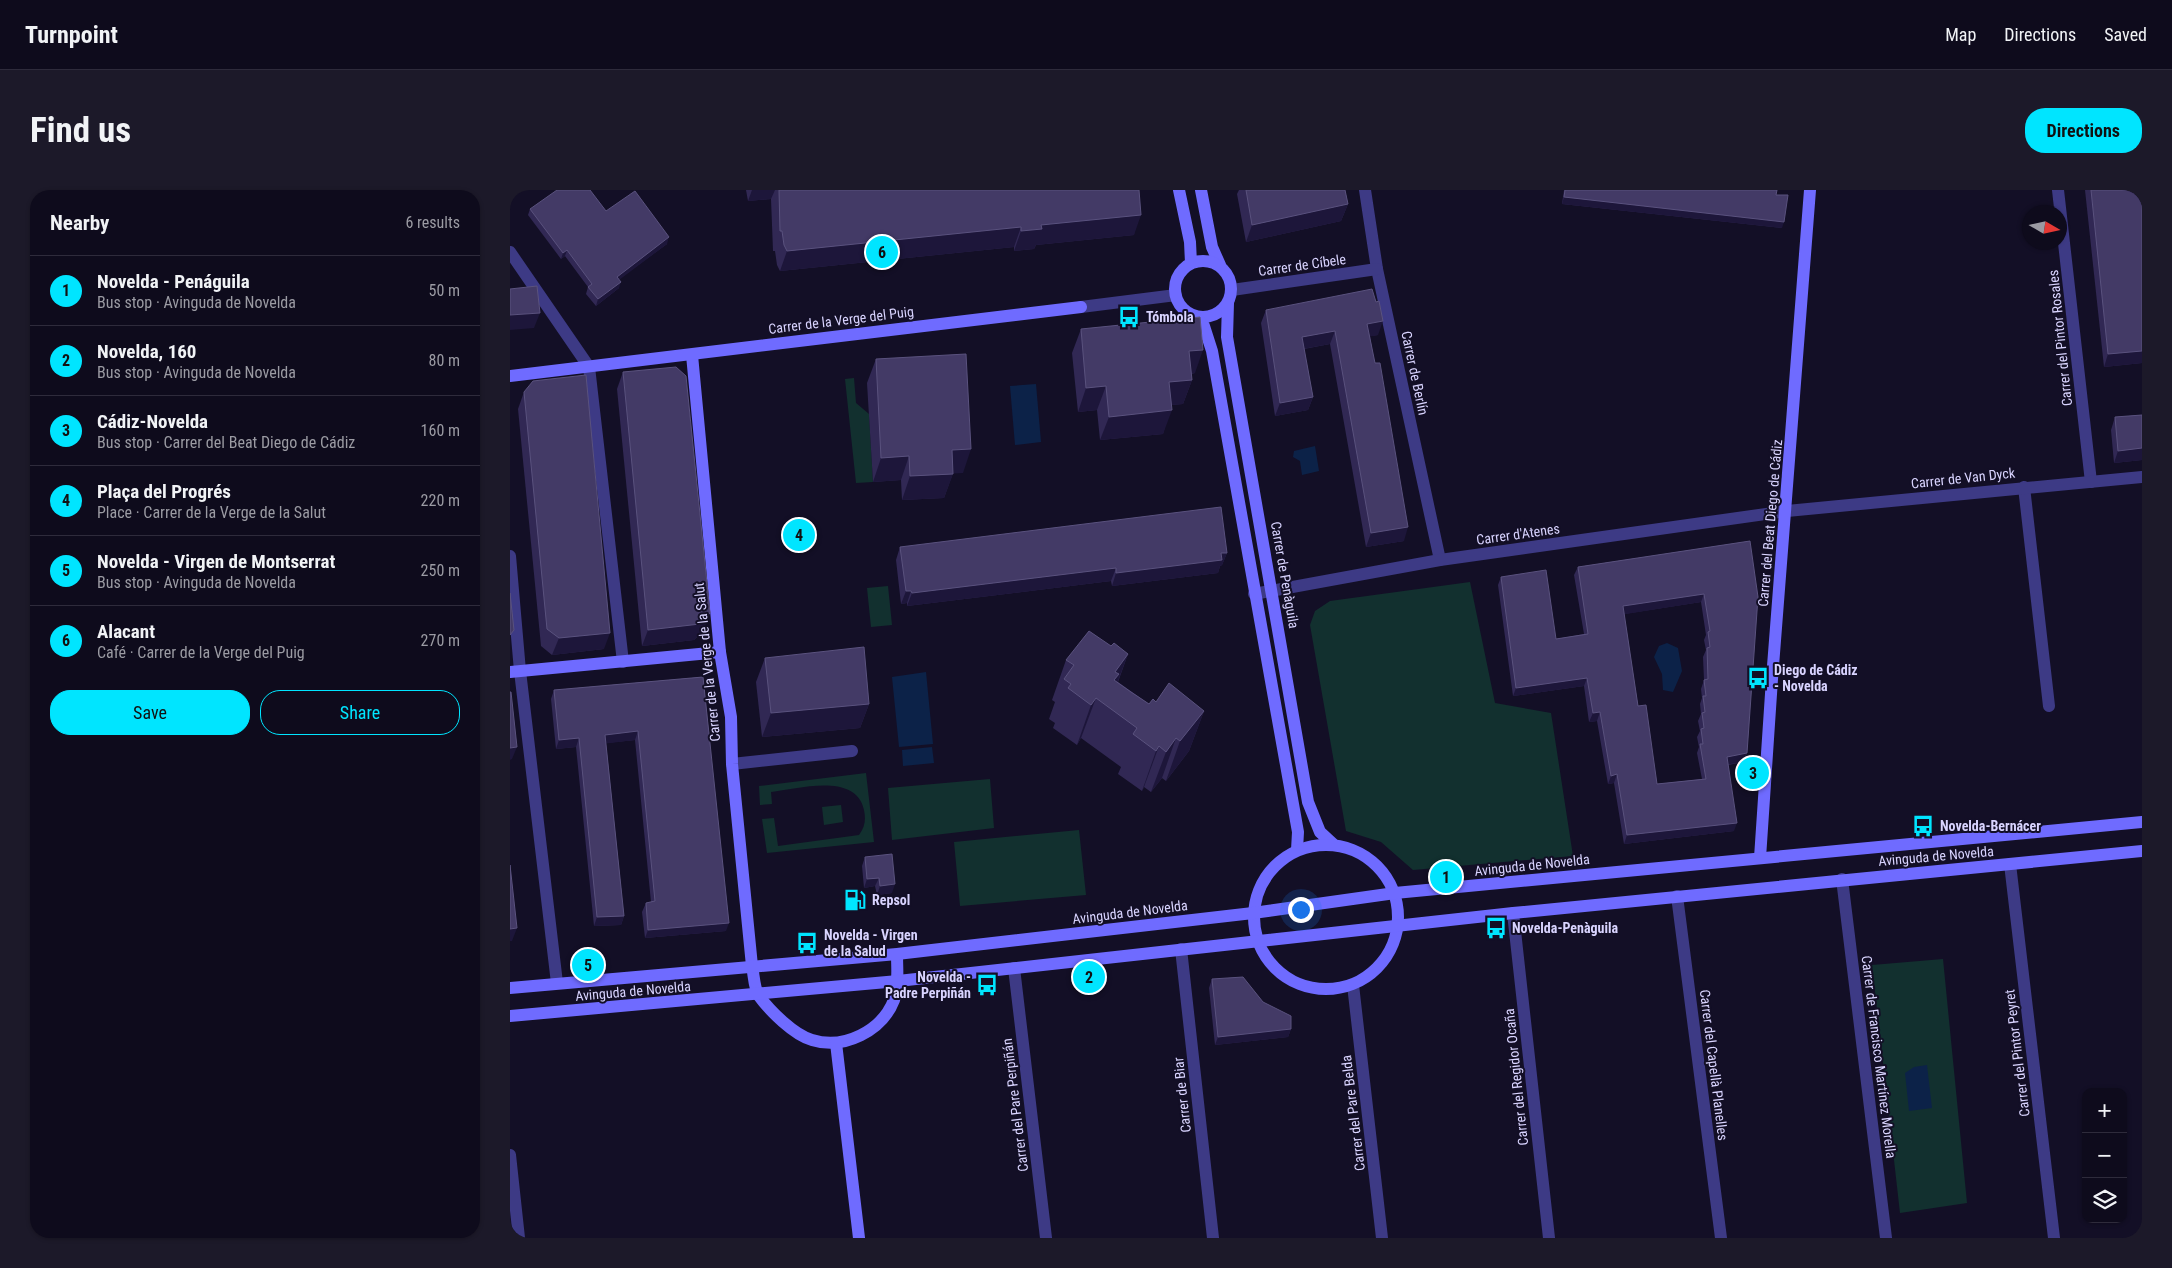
<!DOCTYPE html>
<meta charset="utf-8">
<style>
:root{--surface:#0e0b1c;--page:#1c1929;--text:#f1f3f6;--muted:#9b9ba3;--line:#2e2b3b;--accent:#00e5ff}
body{margin:0;font-family:"Roboto Condensed",sans-serif;background:var(--page);color:var(--text)}
.controls{position:absolute;right:15px;bottom:15px;display:grid;overflow:hidden;border-radius:10px;box-shadow:0 1px 4px #0004}
.controls button{width:45px;height:45px;display:grid;place-items:center;padding:0;border:0;border-bottom:1px solid var(--line);background:var(--surface);color:var(--text);font:25px sans-serif}
.compass{position:absolute;left:1512px;top:15px;width:45px;height:45px;border-radius:50%;background:var(--surface);box-shadow:0 1px 4px #0004;rotate:99deg}
.you{position:absolute;left:790px;top:719px;width:18px;height:18px;margin:-12px;border:4px solid #fff;border-radius:50%;background:#1a73e8;box-shadow:0 0 0 8px #1a73e833}
.badge{display:grid;place-items:center;width:32px;height:32px;border-radius:50%;background:var(--accent);color:#111;font-size:16px;font-weight:700}
.pin{position:absolute;translate:-50% -50%;border:2px solid #fff;box-shadow:0 1px 5px #0006}
.list{margin:0;padding:0;list-style:none}
h2{display:flex;justify-content:space-between;align-items:center;height:65px;margin:0;padding:0 20px;font-size:21px}
h2 small{font-size:16px;font-weight:400;color:var(--muted)}
.list li{display:grid;grid-template-columns:32px 1fr auto;gap:15px;align-items:center;box-sizing:border-box;height:70px;padding:0 20px;border-top:1px solid var(--line)}
.list b{display:block;font-size:19px;white-space:nowrap}
.list p{margin:0;font-size:16px;white-space:nowrap;color:var(--muted)}
.list em{font-size:16px;font-style:normal;color:var(--muted)}
.actions{display:flex;gap:10px;padding:15px 20px}
.actions a{flex:1;padding:11px 0;border:1px solid var(--accent);border-radius:20px;text-align:center;font-size:18px;color:var(--accent)}
.actions .main{background:var(--accent);color:#111}
.icon{flex:none;width:28px;height:28px;fill:none;stroke:currentColor;stroke-width:2;stroke-linecap:round;stroke-linejoin:round}
.map{position:relative;flex:none;width:1632px;height:1048px;overflow:hidden;border-radius:20px}
header{display:flex;align-items:center;gap:30px;box-sizing:border-box;height:70px;padding:0 25px;background:var(--surface);border-bottom:1px solid var(--line)}
header strong{font-size:24px}
nav{display:flex;gap:28px;margin-inline-start:auto;font-size:18px}
.intro{display:flex;align-items:center;justify-content:space-between;box-sizing:border-box;height:120px;padding:0 30px}
h1{margin:0;font-size:35px}
.button{padding:12px 22px;border-radius:20px;background:var(--accent);color:#111;font-size:18px;font-weight:700}
main{display:flex;gap:30px;padding:0 30px}
aside{flex:1;background:var(--surface);border-radius:20px;box-shadow:0 1px 4px #0004}
.map>svg:first-child{display:block}
.green{fill:#12302f}
.water{fill:#0c2248}
.lines{fill:none;stroke-linecap:round;stroke-linejoin:round}
.street{stroke:#3d3a85;stroke-width:12}
.secondary{stroke:#6f6bff;stroke-width:12}
.wall{fill:#312854;fill-rule:evenodd}
.shaded-wall{fill:#1d163a}
.building{fill:#433a66;stroke:#5a527e;fill-rule:evenodd}
.labels{text-anchor:middle;dominant-baseline:central;stroke-width:4;stroke-linejoin:round;paint-order:stroke}
.street-label{font-size:14px;fill:#d9d4ff;stroke:#130f26}
.poi-label{font-size:14px;font-weight:bold;fill:#d9d4ff;stroke:#130f26;text-anchor:start}
</style>
<header>
<strong>Turnpoint</strong>
<nav><a>Map</a><a>Directions</a><a>Saved</a></nav>
</header>
<div class="intro"><h1>Find us</h1><a class="button">Directions</a></div>
<main>
<aside>
<h2>Nearby<small>6 results</small></h2>
<ul class="list">
<li><span class="badge">1</span><div><b>Novelda - Penáguila</b><p>Bus stop · Avinguda de Novelda</p></div><em>50 m</em></li>
<li><span class="badge">2</span><div><b>Novelda, 160</b><p>Bus stop · Avinguda de Novelda</p></div><em>80 m</em></li>
<li><span class="badge">3</span><div><b>Cádiz-Novelda</b><p>Bus stop · Carrer del Beat Diego de Cádiz</p></div><em>160 m</em></li>
<li><span class="badge">4</span><div><b>Plaça del Progrés</b><p>Place · Carrer de la Verge de la Salut</p></div><em>220 m</em></li>
<li><span class="badge">5</span><div><b>Novelda - Virgen de Montserrat</b><p>Bus stop · Avinguda de Novelda</p></div><em>250 m</em></li>
<li><span class="badge">6</span><div><b>Alacant</b><p>Café · Carrer de la Verge del Puig</p></div><em>270 m</em></li>
</ul>
<div class="actions"><a class="main">Save</a><a>Share</a></div>
</aside>
<div class="map">
<svg width="1632" height="1048" viewBox="0 0 1632 1048">
<rect width="100%" height="100%" fill="#130f26"/>
<!-- green -->
<g class="green">
<path d="M 344,188 L 346,213 L 359,224 L 363,292 L 346,293 L 335,189 Z"/>
<path d="M 960,392 L 985,513 L 1041,523 L 1063,666 L 903,680 L 871,652 L 836,641 L 800,435 L 805,421 L 820,411 Z"/>
<path d="M 378,396 L 382,435 L 361,437 L 357,398 Z"/>
<path d="M 356,583 L 364,652 L 257,663 L 252,629 L 264,628 L 268,656 L 349,645 C 355,637 356,630 354,620 C 346,582 288,599 261,602 L 262,614 L 250,615 L 249,596 Z"/>
<path d="M 480,589 L 484,638 L 382,650 L 378,598 Z"/>
<path d="M 331,615 L 333,632 L 314,635 L 312,617 Z"/>
<path d="M 569,640 L 576,705 L 450,716 L 444,652 Z"/>
<path d="M 1433,769 L 1457,1013 L 1390,1023 L 1362,775 Z"/>
</g>
<!-- water -->
<g class="water">
<path d="M 526,194 L 531,252 L 505,255 L 500,196 Z"/>
<path d="M 805,256 L 809,281 L 792,285 L 790,271 L 783,267 L 784,261 Z"/>
<path d="M 1157,453 L 1168,458 L 1172,481 L 1163,502 L 1153,500 L 1152,484 L 1144,467 L 1149,456 Z"/>
<path d="M 416,482 L 423,554 L 389,557 L 382,487 Z"/>
<path d="M 422,557 L 424,573 L 393,576 L 392,560 Z"/>
<path d="M 1417,875 L 1422,918 L 1399,921 L 1395,883 L 1404,877 Z"/>
</g>
<g class="lines">
<!-- street -->
<g class="street">
<path d="M 855,0 L 867,79 L 930,370"/>
<path d="M 1548,0 L 1581,292"/>
<path d="M 0,62 L 79,177 L 113,472"/>
<path d="M 722,100 L 867,79"/>
<path d="M 571,117 L 666,105"/>
<path d="M 1514,297 L 1539,516"/>
<path d="M 0,366 L 10,481 L 47,793"/>
<path d="M 744,404 L 930,370 L 1277,321 L 1632,287"/>
<path d="M 222,574 L 342,561"/>
<path d="M 1500,674 L 1544,1048"/>
<path d="M 1332,689 L 1376,1048"/>
<path d="M 1167,706 L 1211,1048"/>
<path d="M 1003,723 L 1039,1048"/>
<path d="M 671,759 L 703,1048"/>
<path d="M 504,778 L 536,1048"/>
<path d="M 843,795 L 872,1048"/>
<path d="M 0,965 L 9,1048"/>
</g>
<!-- secondary -->
<g class="secondary">
<path d="M 669,0 L 680,52 L 681,73"/>
<path d="M 691,0 L 702,57 L 710,75"/>
<circle cx="693" cy="99" r="28"/>
<path d="M 718,113 L 717,147 L 798,612 L 810,642 L 823,654"/>
<path d="M 686,127 L 694,136 L 702,161 L 788,642 L 787,660"/>
<path d="M 182,165 L 210,462 L 221,527 L 222,574 L 242,776 C 244,785 244,799 249,806 C 260,821 284,845 302,850 C 334,860 372,841 384,810 C 389,795 387,780 387,764"/>
<path d="M 0,186 L 571,117"/>
<path d="M 0,482 L 210,462"/>
<circle cx="816" cy="727" r="72"/>
<path d="M 1250,668 L 1262,489 L 1300,0"/>
<path d="M 0,798 L 387,764 L 743,723 L 885,703 L 1632,632"/>
<path d="M 0,826 L 388,791 L 1003,723 L 1632,661"/>
<path d="M 326,853 L 349,1048"/>
</g>
</g>
<!-- wall -->
<g class="wall">
<path d="M 236,0 L 629,0 L 624,45 L 526,55 L 524,59 L 504,61 L 504,57 L 270,81 L 267,75 L 265,61 L 263,61 L 261,9 L 238,11 Z"/>
<path d="M 729,0 L 835,0 L 838,14 L 831,31 L 736,52 L 727,4 Z"/>
<path d="M 1054,0 L 1267,0 L 1266,5 L 1272,38 L 1052,14 Z"/>
<path d="M 1575,0 L 1632,0 L 1632,173 L 1594,177 Z"/>
<path d="M 20,19 L 96,21 L 157,54 L 109,89 L 109,98 L 86,116 L 76,104 L 78,97 L 55,66 L 51,69 L 18,25 Z"/>
<path d="M 756,120 L 868,145 L 860,146 L 894,351 L 856,357 L 820,154 L 794,159 L 803,207 L 798,220 L 765,226 L 751,133 Z"/>
<path d="M 571,139 L 685,183 L 681,184 L 682,190 L 673,214 L 661,215 L 653,244 L 590,250 L 587,220 L 568,222 L 562,163 Z"/>
<path d="M 366,169 L 453,283 L 443,283 L 434,308 L 392,310 L 391,290 L 363,292 L 357,193 Z"/>
<path d="M 113,182 L 194,440 L 184,450 L 132,456 L 107,199 Z"/>
<path d="M 14,202 L 94,459 L 42,465 L 31,456 L 8,219 Z"/>
<path d="M 1632,225 L 1632,270 L 1604,273 L 1601,240 L 1605,227 Z"/>
<path d="M 1240,351 L 1237,563 L 1234,572 L 1218,575 L 1224,641 L 1114,654 L 1104,593 L 1098,594 L 1087,531 L 1079,532 L 1074,496 L 1003,506 L 988,395 L 991,387 L 1046,449 L 1074,444 L 1064,385 L 1068,377 ZM 1191,412 L 1196,445 L 1194,450 L 1196,460 L 1193,467 L 1194,490 L 1191,499 L 1192,508 L 1190,514 L 1191,524 L 1188,531 L 1190,541 L 1187,547 L 1189,557 L 1187,563 L 1192,589 L 1147,594 L 1128,516 L 1114,424 Z"/>
<path d="M 390,357 L 717,363 L 712,375 L 710,376 L 708,383 L 602,396 L 601,391 L 397,416 L 397,413 L 391,414 L 386,370 Z"/>
<path d="M 601,456 L 618,464 L 608,492 L 639,514 L 694,521 L 679,561 L 656,591 L 652,588 L 641,602 L 634,597 L 632,601 L 608,584 L 611,577 L 571,548 L 567,555 L 543,538 L 545,533 L 539,529 L 545,512 L 542,510 L 556,470 Z"/>
<path d="M 255,468 L 359,514 L 350,538 L 252,547 L 246,492 Z"/>
<path d="M 193,487 L 216,741 L 135,748 L 132,722 L 136,713 L 141,712 L 125,550 L 96,553 L 114,726 L 111,735 L 84,736 L 66,557 L 46,559 L 41,509 L 44,500 Z"/>
<path d="M 355,667 L 382,703 L 367,705 L 365,696 L 354,698 L 352,676 Z"/>
<path d="M 702,789 L 753,812 L 781,839 L 778,847 L 705,855 L 699,798 Z"/>
</g>
<!-- shaded-wall -->
<g class="shaded-wall">
<path d="M 242,0 L 265,0 L 261,9 L 238,11 Z"/>
<path d="M 1054,7 L 1274,32 L 1272,38 L 1052,14 Z"/>
<path d="M 838,14 L 831,31 L 736,52 L 742,35 Z"/>
<path d="M 631,25 L 624,45 L 526,55 L 524,59 L 504,61 L 511,41 L 531,35 Z"/>
<path d="M 511,37 L 504,57 L 270,81 L 277,61 Z"/>
<path d="M 159,47 L 157,54 L 105,93 L 107,87 Z"/>
<path d="M 57,60 L 55,66 L 51,69 L 53,63 Z"/>
<path d="M 111,92 L 109,98 L 86,116 L 88,109 Z"/>
<path d="M 30,123 L 24,138 L 0,140 L 0,125 Z"/>
<path d="M 873,131 L 868,145 L 852,148 L 857,134 Z"/>
<path d="M 825,141 L 820,154 L 787,160 L 792,147 Z"/>
<path d="M 693,160 L 685,183 L 670,185 L 679,161 Z"/>
<path d="M 1632,161 L 1632,173 L 1594,177 L 1598,164 Z"/>
<path d="M 682,190 L 673,214 L 650,216 L 659,192 Z"/>
<path d="M 596,196 L 587,220 L 568,222 L 576,198 Z"/>
<path d="M 803,207 L 798,220 L 765,226 L 770,213 Z"/>
<path d="M 662,220 L 653,244 L 590,250 L 599,227 Z"/>
<path d="M 1632,258 L 1632,270 L 1604,273 L 1608,261 Z"/>
<path d="M 461,259 L 453,283 L 433,284 L 442,260 Z"/>
<path d="M 399,266 L 391,290 L 363,292 L 371,268 Z"/>
<path d="M 443,284 L 434,308 L 392,310 L 400,286 Z"/>
<path d="M 898,337 L 894,351 L 856,357 L 861,343 Z"/>
<path d="M 711,363 L 717,363 L 712,375 L 710,376 L 708,383 L 602,396 L 606,383 Z"/>
<path d="M 606,378 L 601,391 L 397,416 L 402,403 Z"/>
<path d="M 396,401 L 401,401 L 397,413 L 391,414 Z"/>
<path d="M 1194,404 L 1191,412 L 1110,425 L 1113,416 Z"/>
<path d="M 200,423 L 194,440 L 184,450 L 132,456 L 138,440 Z"/>
<path d="M 100,443 L 94,459 L 42,465 L 49,448 Z"/>
<path d="M 618,464 L 603,504 L 605,482 Z"/>
<path d="M 1077,488 L 1074,496 L 1003,506 L 1006,498 Z"/>
<path d="M 586,508 L 571,548 L 567,555 L 581,515 Z"/>
<path d="M 359,514 L 350,538 L 252,547 L 261,523 Z"/>
<path d="M 694,521 L 679,561 L 656,591 L 670,551 Z"/>
<path d="M 1090,522 L 1087,531 L 1079,532 L 1083,523 Z"/>
<path d="M 128,541 L 125,550 L 92,554 L 95,545 Z"/>
<path d="M 69,548 L 66,557 L 46,559 L 49,550 Z"/>
<path d="M 666,548 L 652,588 L 641,602 L 656,562 Z"/>
<path d="M 649,556 L 634,597 L 632,601 L 646,561 Z"/>
<path d="M 7,557 L 2,569 L 0,570 L 0,558 Z"/>
<path d="M 1237,563 L 1234,572 L 1214,575 L 1217,567 Z"/>
<path d="M 1107,584 L 1104,593 L 1098,594 L 1101,586 Z"/>
<path d="M 1227,633 L 1224,641 L 1114,654 L 1117,645 Z"/>
<path d="M 369,688 L 365,696 L 354,698 L 357,689 Z"/>
<path d="M 385,694 L 382,703 L 367,705 L 370,696 Z"/>
<path d="M 114,726 L 111,735 L 84,736 L 87,727 Z"/>
<path d="M 219,733 L 216,741 L 135,748 L 138,740 Z"/>
<path d="M 7,738 L 2,751 L 0,751 L 0,739 Z"/>
<path d="M 781,839 L 778,847 L 705,855 L 708,847 Z"/>
</g>
<!-- building -->
<g class="building">
<path d="M 47,0 L 80,0 L 96,21 L 125,1 L 159,47 L 107,87 L 111,92 L 88,109 L 78,97 L 82,94 L 57,60 L 53,63 L 20,19 Z"/>
<path d="M 269,0 L 629,0 L 631,25 L 531,35 L 532,39 L 511,41 L 511,37 L 277,61 L 274,55 L 272,41 L 270,41 Z"/>
<path d="M 736,0 L 835,0 L 838,14 L 742,35 Z"/>
<path d="M 1055,0 L 1267,0 L 1266,5 L 1278,5 L 1274,32 L 1054,7 Z"/>
<path d="M 1581,0 L 1632,0 L 1632,161 L 1598,164 Z"/>
<path d="M 27,96 L 30,123 L 0,125 L 0,99 Z"/>
<path d="M 862,99 L 866,112 L 869,111 L 873,131 L 857,134 L 865,173 L 870,173 L 898,337 L 861,343 L 825,141 L 792,147 L 803,207 L 770,213 L 756,120 Z"/>
<path d="M 690,127 L 693,160 L 679,161 L 682,190 L 659,192 L 662,220 L 599,227 L 596,196 L 576,198 L 571,139 Z"/>
<path d="M 456,164 L 461,259 L 442,260 L 443,284 L 400,286 L 399,266 L 371,268 L 366,169 Z"/>
<path d="M 166,177 L 176,186 L 200,423 L 190,434 L 138,440 L 113,182 Z"/>
<path d="M 76,185 L 100,443 L 49,448 L 37,439 L 14,202 L 23,191 Z"/>
<path d="M 1632,225 L 1632,258 L 1608,261 L 1605,227 Z"/>
<path d="M 711,317 L 717,363 L 711,363 L 712,370 L 606,383 L 606,378 L 402,403 L 401,401 L 396,401 L 390,357 Z"/>
<path d="M 1240,351 L 1248,407 L 1237,563 L 1217,567 L 1227,633 L 1117,645 L 1107,584 L 1101,586 L 1090,522 L 1083,523 L 1077,488 L 1006,498 L 991,387 L 1036,380 L 1046,449 L 1078,444 L 1068,377 ZM 1194,404 L 1200,441 L 1198,442 L 1200,457 L 1197,458 L 1198,489 L 1194,490 L 1196,506 L 1193,506 L 1195,522 L 1192,523 L 1194,538 L 1191,539 L 1193,554 L 1190,554 L 1196,589 L 1147,594 L 1136,515 L 1128,516 L 1113,416 Z"/>
<path d="M 0,403 L 4,440 L 0,445 Z"/>
<path d="M 579,441 L 601,456 L 604,453 L 618,464 L 605,482 L 609,484 L 604,490 L 621,502 L 639,514 L 643,509 L 646,512 L 659,493 L 694,521 L 670,551 L 666,548 L 656,562 L 649,556 L 646,561 L 623,544 L 627,538 L 586,508 L 581,515 L 558,498 L 561,494 L 554,489 L 564,475 L 556,470 Z"/>
<path d="M 354,457 L 359,514 L 261,523 L 255,468 Z"/>
<path d="M 193,487 L 219,733 L 138,740 L 136,713 L 145,711 L 128,541 L 95,545 L 114,726 L 87,727 L 69,548 L 49,550 L 44,500 Z"/>
<path d="M 0,502 L 1,502 L 7,557 L 0,558 Z"/>
<path d="M 382,664 L 385,694 L 370,696 L 369,688 L 357,689 L 355,667 Z"/>
<path d="M 0,675 L 7,738 L 0,739 Z"/>
<path d="M 733,787 L 753,812 L 781,826 L 781,839 L 708,847 L 702,789 Z"/>
</g>
<!-- icons -->
<defs>
<g id="bus-bare" transform="scale(1.725)"><path d="M-5-6H5V4H4V6H2V4H-2V6H-4V4H-5ZM-3.5-4V0h7V-4ZM-3.5 1.2v1.5H-2V1.2ZM2 1.2v1.5H3.5V1.2Z" fill="#00e5ff" stroke="#130f26" stroke-width="2.5" paint-order="stroke"/></g>
<g id="fuel-bare" transform="scale(1.725)"><path d="M-5.5-6h7V0h2V4h1.3V-2.5L3-4.5l.8-.8L6-3V5H2.5V1h-1V6h-7ZM-4.2-4.7v3.2H.2V-4.7Z" fill="#00e5ff" stroke="#130f26" stroke-width="2.5" paint-order="stroke"/></g>
</defs>
<g fill-rule="evenodd">
<use href="#bus-bare" x="619" y="127"/>
<use href="#bus-bare" x="1248" y="488"/>
<use href="#bus-bare" x="1413" y="636"/>
<use href="#fuel-bare" x="345" y="710"/>
<use href="#bus-bare" x="986" y="738"/>
<use href="#bus-bare" x="297" y="753"/>
<use href="#bus-bare" x="477" y="795"/>
</g>
<g class="labels">
<!-- street labels -->
<g class="street-label">
<text transform="translate(792 75) rotate(-8)">Carrer de Cíbele</text>
<text transform="translate(331 130) rotate(-7)">Carrer de la Verge del Puig</text>
<text transform="translate(1550 148) rotate(-96)">Carrer del Pintor Rosales</text>
<text transform="translate(905 183) rotate(78)">Carrer de Berlín</text>
<text transform="translate(1453 288) rotate(-6)">Carrer de Van Dyck</text>
<text transform="translate(1260 333) rotate(-85)">Carrer del Beat Diego de Cádiz</text>
<text transform="translate(1008 344) rotate(-8)">Carrer d'Atenes</text>
<text transform="translate(775 385) rotate(80)">Carrer de Penàguila</text>
<text transform="translate(197 472) rotate(-96)">Carrer de la Verge de la Salut</text>
<text transform="translate(1426 666) rotate(-5)">Avinguda de Novelda</text>
<text transform="translate(1022 675) rotate(-6)">Avinguda de Novelda</text>
<text transform="translate(620 722) rotate(-7)">Avinguda de Novelda</text>
<text transform="translate(123 801) rotate(-5)">Avinguda de Novelda</text>
<text transform="translate(1507 863) rotate(-97)">Carrer del Pintor Peyret</text>
<text transform="translate(1369 867) rotate(83)">Carrer de Francisco Martínez Morella</text>
<text transform="translate(1204 875) rotate(83)">Carrer del Capellà Planelles</text>
<text transform="translate(1006 887) rotate(-96)">Carrer del Regidor Ocaña</text>
<text transform="translate(672 905) rotate(-96)">Carrer de Biar</text>
<text transform="translate(505 915) rotate(-97)">Carrer del Pare Perpiñán</text>
<text transform="translate(843 923) rotate(-97)">Carrer del Pare Belda</text>
</g>
<!-- poi labels -->
<g class="poi-label">
<text x="636" y="127">Tómbola</text>
<text x="1264" y="480">Diego de Cádiz<tspan x="1264" dy="16">- Novelda</tspan></text>
<text x="1430" y="636">Novelda-Bernácer</text>
<text x="362" y="710">Repsol</text>
<text x="1002" y="738">Novelda-Penàguila</text>
<text x="314" y="745">Novelda - Virgen<tspan x="314" dy="16">de la Salud</tspan></text>
<text x="461" y="787" text-anchor="end">Novelda -<tspan x="461" dy="16">Padre Perpiñán</tspan></text>
</g>
</g>
</svg>
<div class="controls">
<button>+</button>
<button>−</button>
<button><svg class="icon" aria-label="layers" viewBox="0 0 24 24"><path d="M12 4l9 5-9 5-9-5zM3 14l9 5 9-5"/></svg></button>
</div>
<svg class="compass" viewBox="-18 -18 36 36"><path d="M0-13l5 13h-10z" fill="#e53935"/><path d="M0 13l5-13h-10z" fill="#9b9ba3"/></svg>
<div class="you"></div>
<div class="pin badge" style="left:936px;top:687px">1</div>
<div class="pin badge" style="left:579px;top:787px">2</div>
<div class="pin badge" style="left:1243px;top:583px">3</div>
<div class="pin badge" style="left:289px;top:345px">4</div>
<div class="pin badge" style="left:78px;top:775px">5</div>
<div class="pin badge" style="left:372px;top:62px">6</div>
</div>
</main>
